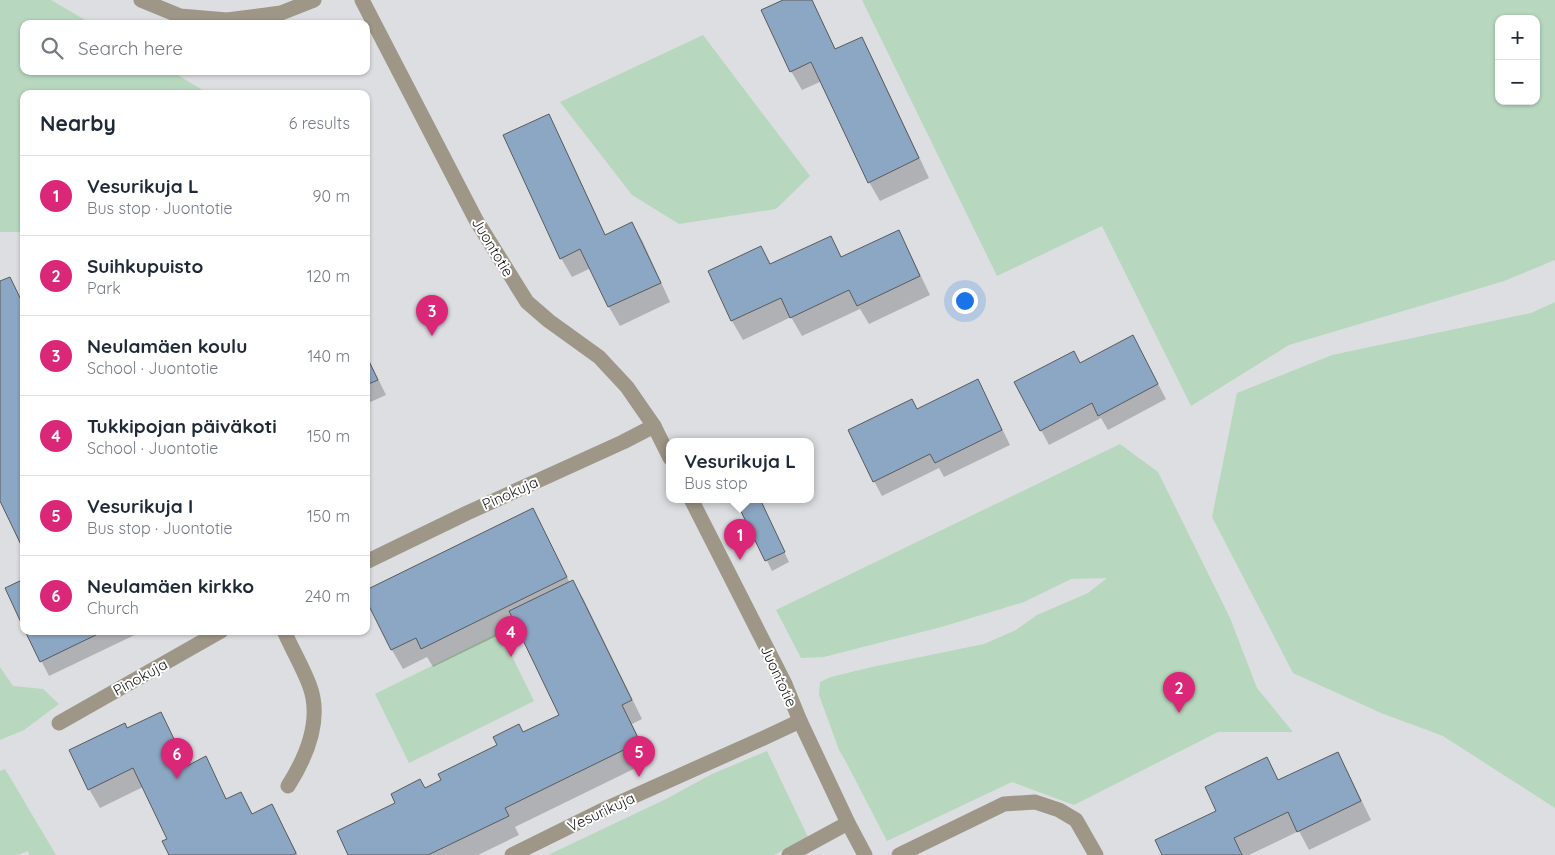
<!DOCTYPE html>
<meta charset="utf-8">
<style>
:root{--surface:#fff;--page:#f2f2f3;--text:#1f2937;--muted:#747a83;--line:#e0e1e3;--accent:#db2777}
body{margin:0;font-family:Quicksand,sans-serif;background:var(--page);color:var(--text)}
.controls{position:absolute;right:15px;top:15px;display:grid;overflow:hidden;border-radius:10px;box-shadow:0 1px 4px #0004}
.controls button{width:45px;height:45px;display:grid;place-items:center;padding:0;border:0;border-bottom:1px solid var(--line);background:var(--surface);color:var(--text);font:25px sans-serif}
.you{position:absolute;left:964px;top:300px;width:18px;height:18px;margin:-12px;border:4px solid #fff;border-radius:50%;background:#1a73e8;box-shadow:0 0 0 8px #1a73e833}
.badge{display:grid;place-items:center;width:32px;height:32px;border-radius:50%;background:var(--accent);color:#fff;font-size:16px;font-weight:700}
.pin{position:absolute;translate:-50% -41px;filter:drop-shadow(0 1px 2px #0008)}
.pin::after{content:'';position:absolute;top:26px;width:18px;height:15px;background:inherit;clip-path:polygon(0 0,100% 0,50% 100%)}
.popup{position:absolute;left:666px;top:438px;width:148px;height:65px;box-sizing:border-box;display:grid;place-content:center;border-radius:10px;background:var(--surface);filter:drop-shadow(0 1px 4px #0005);font-size:16px;white-space:nowrap;color:var(--muted)}
.popup b{font-size:19px;color:var(--text)}
.popup::after{content:'';position:absolute;left:50%;top:100%;margin-left:-10px;border:10px solid transparent;border-top-color:var(--surface)}
.list{margin:0;padding:0;list-style:none}
h2{display:flex;justify-content:space-between;align-items:center;height:65px;margin:0;padding:0 20px;font-size:21px}
h2 small{font-size:16px;font-weight:400;color:var(--muted)}
.list li{display:grid;grid-template-columns:32px 1fr auto;gap:15px;align-items:center;box-sizing:border-box;height:80px;padding:0 20px;border-top:1px solid var(--line)}
.list b{display:block;font-size:19px;white-space:nowrap}
.list p{margin:0;font-size:16px;white-space:nowrap;color:var(--muted)}
.list em{font-size:16px;font-style:normal;color:var(--muted)}
.icon{flex:none;width:28px;height:28px;fill:none;stroke:currentColor;stroke-width:2;stroke-linecap:round;stroke-linejoin:round}
.map{position:relative;flex:none;width:1555px;height:855px;overflow:hidden}
.search{position:absolute;background:var(--surface);box-shadow:0 1px 4px #0004;left:20px;top:20px;width:350px;height:55px;display:flex;align-items:center;gap:12px;box-sizing:border-box;padding:0 18px;border-radius:10px;color:var(--muted);font-size:19px}
.panel{position:absolute;background:var(--surface);box-shadow:0 1px 4px #0004;left:20px;top:90px;width:350px;height:545px;border-radius:10px}
.map>svg:first-child{display:block}
.green{fill:#b7d8be;fill-rule:evenodd}
.shadow{fill:#0003}
.building{fill:#8ca7c3;stroke:#595b5d}
.lines{fill:none;stroke-linecap:round;stroke-linejoin:round}
.minor{stroke:#9e9687;stroke-width:15}
.labels{text-anchor:middle;dominant-baseline:central;stroke-width:4;stroke-linejoin:round;paint-order:stroke}
.street-label{font-size:15px;fill:#161718;stroke:#fff}
</style>
<div class="map">
<svg width="1555" height="855" viewBox="0 0 1555 855">
<rect width="100%" height="100%" fill="#dcdee1"/>
<!-- green -->
<g class="green">
<path d="M 0,0 L 51,0 L 92,24 L 24,24 L 24,71 L 171,71 L 209,94 L 24,94 L 24,232 L 0,232 Z"/>
<path d="M 862,0 L 1555,0 L 1555,260 L 1504,281 L 1289,345 L 1191,406 L 1102,226 L 997,276 ZM 1499,19 L 1536,19 L 1536,101 L 1499,101 Z"/>
<path d="M 703,35 L 810,176 L 776,209 L 679,224 L 632,195 L 560,102 Z"/>
<path d="M 1555,302 L 1555,808 L 1443,736 L 1381,713 L 1293,673 L 1212,517 L 1237,393 L 1332,355 L 1531,313 Z"/>
<path d="M 1120,444 L 1158,472 L 1230,618 L 1257,688 L 1293,732 L 1218,732 L 1074,805 L 1012,782 L 887,841 L 845,760 L 839,750 L 819,695 L 820,682 L 831,677 L 872,667 L 984,644 L 1016,630 L 1037,615 L 1088,593 L 1107,578 L 1071,579 L 1024,602 L 945,626 L 824,657 L 801,658 L 776,610 Z"/>
<path d="M 500,632 L 534,701 L 409,763 L 375,694 Z"/>
<path d="M 0,667 L 13,686 L 43,689 L 59,704 L 24,730 L 0,740 Z"/>
<path d="M 767,751 L 808,837 L 774,855 L 548,855 L 666,799 L 712,774 Z"/>
<path d="M 5,769 L 56,855 L 29,855 L 28,851 L 18,855 L 0,855 L 0,771 Z"/>
</g>
<!-- shadow -->
<g class="shadow">
<path d="M 786,0 L 812,0 L 836,50 L 861,38 L 872,57 L 929,178 L 880,201 L 869,182 L 822,81 L 802,90 L 791,71 Z"/>
<path d="M 548,116 L 559,135 L 606,236 L 632,223 L 643,242 L 670,302 L 620,326 L 609,307 L 591,268 L 572,277 L 561,258 Z"/>
<path d="M 898,232 L 909,251 L 930,295 L 869,324 L 860,309 L 802,336 L 791,317 L 743,340 L 732,321 L 709,271 L 761,247 L 771,265 L 830,237 L 842,258 Z"/>
<path d="M 1141,351 L 1166,399 L 1108,430 L 1101,418 L 1049,445 L 1041,430 L 1080,364 Z"/>
<path d="M 366,354 L 386,395 L 366,404 Z"/>
<path d="M 986,396 L 1010,445 L 944,477 L 939,468 L 882,496 L 874,481 Z"/>
<path d="M 737,499 L 759,499 L 789,562 L 772,571 Z"/>
<path d="M 533,509 L 570,583 L 573,581 L 584,600 L 642,719 L 632,724 L 650,761 L 515,827 L 519,835 L 478,855 L 350,855 L 425,790 L 523,734 L 561,715 L 517,626 L 433,667 L 427,657 L 403,669 L 392,650 L 366,597 Z"/>
<path d="M 26,631 L 143,631 L 49,676 Z"/>
<path d="M 160,714 L 188,767 L 205,758 L 227,800 L 241,794 L 253,815 L 272,806 L 298,855 L 170,855 L 168,840 L 143,787 L 100,808 L 89,789 L 127,730 Z"/>
<path d="M 1337,753 L 1348,772 L 1371,820 L 1309,850 L 1299,831 L 1249,855 L 1163,855 L 1218,811 L 1267,759 L 1279,781 Z"/>
</g>
<!-- building -->
<g class="building">
<path d="M 783,0 L 812,0 L 835,49 L 862,37 L 919,158 L 868,183 L 811,62 L 790,72 L 761,10 Z"/>
<path d="M 549,114 L 605,235 L 632,222 L 661,283 L 608,307 L 580,249 L 560,259 L 503,135 Z"/>
<path d="M 899,230 L 920,276 L 857,306 L 849,290 L 790,318 L 781,298 L 731,321 L 708,271 L 761,246 L 770,264 L 831,236 L 841,257 Z"/>
<path d="M 10,277 L 24,306 L 24,551 L 0,501 L 0,281 Z"/>
<path d="M 1133,335 L 1158,384 L 1098,416 L 1092,403 L 1040,431 L 1014,382 L 1074,351 L 1080,363 Z"/>
<path d="M 366,355 L 378,380 L 366,385 Z"/>
<path d="M 978,379 L 1002,430 L 935,463 L 930,454 L 873,482 L 848,430 L 912,399 L 917,409 Z"/>
<path d="M 735,499 L 760,499 L 785,552 L 765,561 Z"/>
<path d="M 533,508 L 567,577 L 421,649 L 416,638 L 391,650 L 366,600 L 366,590 Z"/>
<path d="M 24,579 L 24,629 L 5,588 Z"/>
<path d="M 573,580 L 632,700 L 622,705 L 640,742 L 505,808 L 509,816 L 428,855 L 348,855 L 337,831 L 395,803 L 391,794 L 420,779 L 425,788 L 441,780 L 438,774 L 497,745 L 493,737 L 519,724 L 523,732 L 559,715 L 509,611 Z"/>
<path d="M 25,631 L 104,631 L 40,662 Z"/>
<path d="M 161,712 L 187,766 L 206,756 L 226,799 L 241,792 L 252,814 L 272,804 L 296,853 L 293,855 L 169,855 L 162,841 L 167,839 L 133,768 L 88,790 L 69,750 L 125,723 L 127,728 Z"/>
<path d="M 1338,752 L 1361,801 L 1297,832 L 1288,812 L 1234,838 L 1242,855 L 1162,855 L 1155,840 L 1216,811 L 1205,787 L 1267,757 L 1278,780 Z"/>
</g>
<g class="lines">
<!-- minor -->
<g class="minor">
<path d="M 141,0 L 180,16 L 227,20 L 281,13 L 314,0"/>
<path d="M 362,0 L 476,220 L 527,302 L 549,321 L 599,357 L 627,387 L 654,426 L 670,458"/>
<path d="M 691,499 L 785,684 L 800,721 L 848,823 L 865,855"/>
<path d="M 366,562 L 467,513 L 623,442 L 654,426"/>
<path d="M 284,631 C 292,649 302,666 309,684 C 323,719 307,756 288,786"/>
<path d="M 59,723 L 221,631"/>
<path d="M 512,855 L 603,810 L 766,737 L 800,721"/>
<path d="M 789,855 L 848,823"/>
<path d="M 899,855 L 1004,804 L 1035,802 L 1059,810 L 1076,820 L 1096,855"/>
</g>
</g>
<g class="labels">
<!-- street labels -->
<g class="street-label">
<text transform="translate(493 247) rotate(59)">Juontotie</text>
<text transform="translate(510 493) rotate(-24)">Pinokuja</text>
<text transform="translate(779 676) rotate(65)">Juontotie</text>
<text transform="translate(140 677) rotate(-29)">Pinokuja</text>
<text transform="translate(601 812) rotate(-25)">Vesurikuja</text>
</g>
</g>
</svg>
<div class="controls">
<button>+</button>
<button>−</button>
</div>
<div class="you"></div>
<div class="pin badge" style="left:740px;top:560px">1</div>
<div class="popup"><b>Vesurikuja L</b>Bus stop</div>
<div class="pin badge" style="left:1179px;top:713px">2</div>
<div class="pin badge" style="left:432px;top:336px">3</div>
<div class="pin badge" style="left:511px;top:657px">4</div>
<div class="pin badge" style="left:639px;top:777px">5</div>
<div class="pin badge" style="left:177px;top:779px">6</div>
<div class="search"><svg class="icon" aria-label="search" viewBox="0 0 24 24"><circle cx="10" cy="10" r="6"/><path d="M15 15l6 6"/></svg>Search here</div>
<section class="panel">
<h2>Nearby<small>6 results</small></h2>
<ul class="list">
<li><span class="badge">1</span><div><b>Vesurikuja L</b><p>Bus stop · Juontotie</p></div><em>90 m</em></li>
<li><span class="badge">2</span><div><b>Suihkupuisto</b><p>Park</p></div><em>120 m</em></li>
<li><span class="badge">3</span><div><b>Neulamäen koulu</b><p>School · Juontotie</p></div><em>140 m</em></li>
<li><span class="badge">4</span><div><b>Tukkipojan päiväkoti</b><p>School · Juontotie</p></div><em>150 m</em></li>
<li><span class="badge">5</span><div><b>Vesurikuja I</b><p>Bus stop · Juontotie</p></div><em>150 m</em></li>
<li><span class="badge">6</span><div><b>Neulamäen kirkko</b><p>Church</p></div><em>240 m</em></li>
</ul>
</section>
</div>
